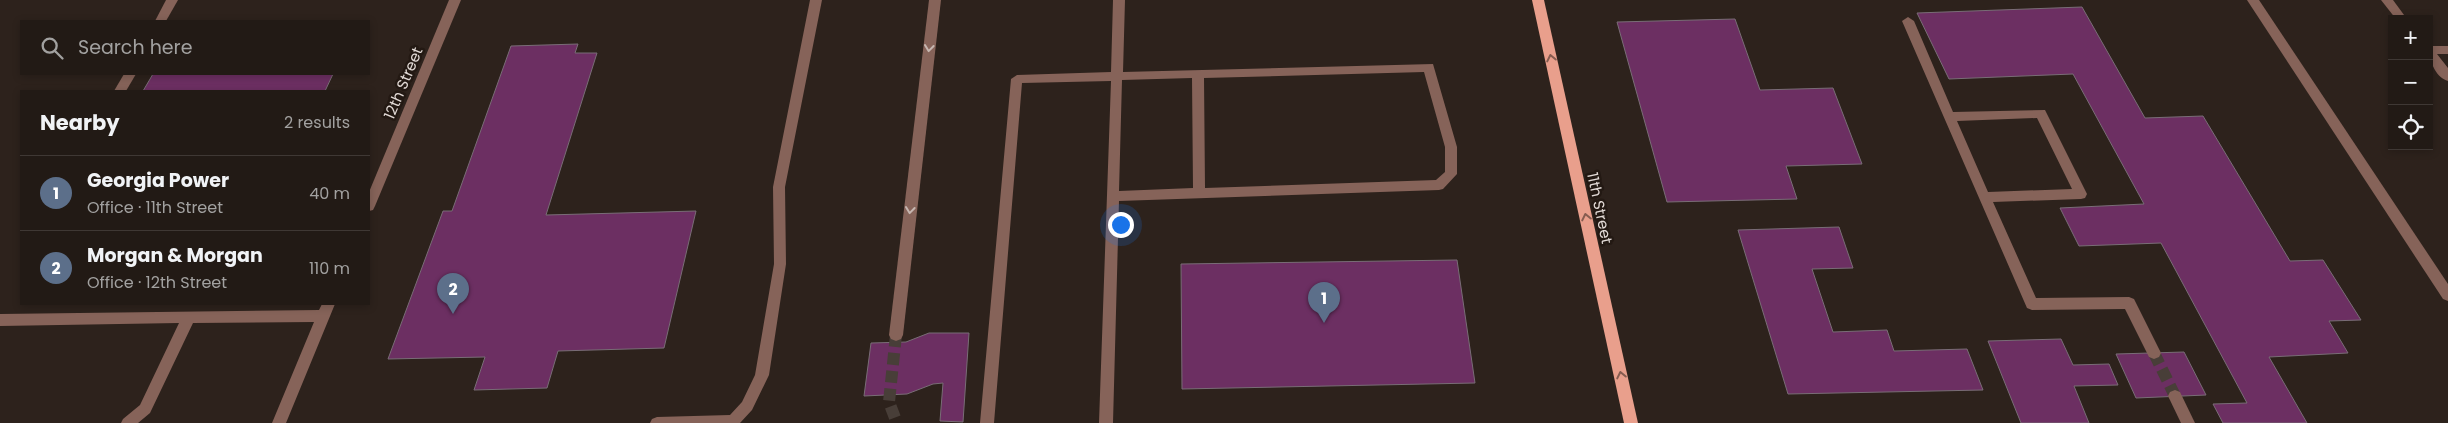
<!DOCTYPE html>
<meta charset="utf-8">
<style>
:root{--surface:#221a15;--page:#2a231e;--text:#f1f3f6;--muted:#a2a1a0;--line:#3f3834;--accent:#fb8fc6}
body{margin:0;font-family:Poppins,sans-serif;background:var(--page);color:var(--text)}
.controls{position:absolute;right:15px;top:15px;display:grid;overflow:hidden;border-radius:0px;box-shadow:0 2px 8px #0003}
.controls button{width:45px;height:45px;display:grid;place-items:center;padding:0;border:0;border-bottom:1px solid var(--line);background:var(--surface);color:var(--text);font:25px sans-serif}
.you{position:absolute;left:1120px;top:224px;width:18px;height:18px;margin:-12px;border:4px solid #fff;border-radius:50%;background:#1a73e8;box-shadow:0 0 0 8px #1a73e833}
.badge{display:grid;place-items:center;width:32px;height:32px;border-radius:50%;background:var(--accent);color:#fff;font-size:16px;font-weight:700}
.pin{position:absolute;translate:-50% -41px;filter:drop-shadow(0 1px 2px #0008)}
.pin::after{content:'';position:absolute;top:26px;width:18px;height:15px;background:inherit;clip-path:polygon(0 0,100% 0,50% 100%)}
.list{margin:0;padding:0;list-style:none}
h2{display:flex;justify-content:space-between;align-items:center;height:65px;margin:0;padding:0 20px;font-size:21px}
h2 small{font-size:16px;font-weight:400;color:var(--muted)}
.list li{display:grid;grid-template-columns:32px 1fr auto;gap:15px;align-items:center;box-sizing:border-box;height:75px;padding:0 20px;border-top:1px solid var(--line)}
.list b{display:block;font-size:19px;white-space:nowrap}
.list p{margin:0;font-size:16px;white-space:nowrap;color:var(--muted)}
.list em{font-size:16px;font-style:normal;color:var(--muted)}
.icon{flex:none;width:28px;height:28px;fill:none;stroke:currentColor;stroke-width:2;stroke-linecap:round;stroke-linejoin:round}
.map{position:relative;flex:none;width:2448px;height:423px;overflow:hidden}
.search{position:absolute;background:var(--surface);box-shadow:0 2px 8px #0003;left:20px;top:20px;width:350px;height:55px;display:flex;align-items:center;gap:12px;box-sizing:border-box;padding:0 18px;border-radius:0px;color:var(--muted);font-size:19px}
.panel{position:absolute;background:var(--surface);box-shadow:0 2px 8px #0003;left:20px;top:90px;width:350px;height:215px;border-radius:0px}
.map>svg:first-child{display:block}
.building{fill:#6c2f62;stroke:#796d76}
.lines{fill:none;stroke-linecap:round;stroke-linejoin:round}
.minor-tunnel{stroke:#483e38;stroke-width:12;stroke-dasharray:12 6;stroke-linecap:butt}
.minor{fill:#866359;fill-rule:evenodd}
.major{fill:#e99f8c;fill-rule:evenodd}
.oneway{stroke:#c6b6b0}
.oneway2{stroke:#865c50}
.labels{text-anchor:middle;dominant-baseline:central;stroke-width:5;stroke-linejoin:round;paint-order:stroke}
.street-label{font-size:15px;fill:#e2dad6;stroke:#231913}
</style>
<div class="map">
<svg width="2448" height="423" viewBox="0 0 2448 423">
<rect width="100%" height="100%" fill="#2d221c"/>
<!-- building -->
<g class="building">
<path d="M 2082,7 L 2145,118 L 2203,116 L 2290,261 L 2323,260 L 2361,320 L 2329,321 L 2348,353 L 2269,357 L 2307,423 L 2223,423 L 2213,404 L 2247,403 L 2161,243 L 2079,246 L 2060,208 L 2144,204 L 2073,74 L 1949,79 L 1917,13 Z"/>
<path d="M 1735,19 L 1760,90 L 1833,88 L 1862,164 L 1786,166 L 1797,199 L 1667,202 L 1617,22 Z"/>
<path d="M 578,44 L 575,53 L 597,53 L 546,215 L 696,211 L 664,348 L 558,351 L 547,388 L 474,390 L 485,357 L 388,359 L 443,211 L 452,211 L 511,46 Z"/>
<path d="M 153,74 L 333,74 L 325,91 L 143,91 Z"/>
<path d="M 1839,227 L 1853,268 L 1812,269 L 1833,332 L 1887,330 L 1894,351 L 1967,349 L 1983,390 L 1788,394 L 1738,230 Z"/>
<path d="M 1457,260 L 1475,383 L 1182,389 L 1181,264 Z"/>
<path d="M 929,333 L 969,333 L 963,422 L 940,421 L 943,383 L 933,384 L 907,394 L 864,396 L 871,343 L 906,342 Z"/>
<path d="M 2061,339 L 2073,365 L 2109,364 L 2118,385 L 2074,386 L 2089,423 L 2021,423 L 1988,341 Z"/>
<path d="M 2184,352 L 2206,395 L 2136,398 L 2116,354 Z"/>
</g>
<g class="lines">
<!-- minor-tunnel -->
<g class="minor-tunnel">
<path d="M 896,335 L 889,402 L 897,423"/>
<path d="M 2154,353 L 2175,396"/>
</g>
<!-- minor -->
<g class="minor">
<path d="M 166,0 L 178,0 L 166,21 L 155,21 Z"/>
<path d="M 449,0 L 461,0 L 375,206 L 373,210 L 369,211 L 369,192 Z"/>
<path d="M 810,0 L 822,0 L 785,187 L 786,264 L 769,375 L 752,410 L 740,423 L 650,423 L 652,419 L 657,417 L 730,415 L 742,402 L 755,375 L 774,264 L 773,187 Z"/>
<path d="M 929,0 L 941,0 L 903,335 L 901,339 L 896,341 L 891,339 L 889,335 Z"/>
<path d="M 1113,0 L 1125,0 L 1123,72 L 1433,64 L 1457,147 L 1457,174 L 1443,189 L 1439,190 L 1119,201 L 1113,423 L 1099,423 L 1111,81 L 1022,83 L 994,423 L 980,423 L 1011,79 L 1017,75 L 1111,72 ZM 1424,72 L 1445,147 L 1445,172 L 1436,180 L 1205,188 L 1204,78 ZM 1192,78 L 1193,188 L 1119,191 L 1122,80 Z"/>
<path d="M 2247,0 L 2259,0 L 2448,284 L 2448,301 L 2443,299 Z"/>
<path d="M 2381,0 L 2393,0 L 2407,19 L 2396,19 Z"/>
<path d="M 1908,17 L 1914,21 L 1953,112 L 2045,110 L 2087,194 L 2085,198 L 2081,199 L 1993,202 L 2036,298 L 2129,297 L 2134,299 L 2161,353 L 2159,357 L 2154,359 L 2149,357 L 2125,309 L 2032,310 L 2027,308 L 1902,21 ZM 2037,118 L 2072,189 L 1988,192 L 1957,121 Z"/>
<path d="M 2429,46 L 2448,46 L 2448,54 L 2437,54 L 2448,68 L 2448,81 C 2434,77 2429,58 2429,46 Z"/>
<path d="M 124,74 L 136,74 L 126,91 L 114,91 Z"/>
<path d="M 322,304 L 335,304 L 286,423 L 272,423 L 314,322 L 193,323 L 150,413 L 138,423 L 121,423 L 123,419 L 140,405 L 179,323 L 0,326 L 0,314 L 319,310 Z"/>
<path d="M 2175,390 L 2180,392 L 2195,423 L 2181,423 L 2168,396 L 2170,392 Z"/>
</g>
<!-- major -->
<path class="major" d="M 1532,0 L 1544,0 L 1638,423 L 1624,423 Z"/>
</g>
<!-- one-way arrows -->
<defs><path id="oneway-chevron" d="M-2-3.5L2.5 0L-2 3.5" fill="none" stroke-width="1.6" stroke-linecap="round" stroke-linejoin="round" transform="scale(1.25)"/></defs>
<g class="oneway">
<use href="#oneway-chevron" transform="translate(929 48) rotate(97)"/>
<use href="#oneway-chevron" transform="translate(910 210) rotate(97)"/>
</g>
<g class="oneway2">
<use href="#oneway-chevron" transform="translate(1551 58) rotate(-102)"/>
<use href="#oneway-chevron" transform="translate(1586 217) rotate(-102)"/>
<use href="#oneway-chevron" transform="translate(1621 375) rotate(-102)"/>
</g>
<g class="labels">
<!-- street labels -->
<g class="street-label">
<text transform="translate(403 83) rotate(-67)">12th Street</text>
<text transform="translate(1600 208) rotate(78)">11th Street</text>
</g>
</g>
</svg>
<div class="controls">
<button>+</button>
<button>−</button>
<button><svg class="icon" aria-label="locate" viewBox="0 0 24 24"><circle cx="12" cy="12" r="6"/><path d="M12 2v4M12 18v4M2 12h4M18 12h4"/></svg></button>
</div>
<div class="you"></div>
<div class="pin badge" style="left:1324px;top:323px;background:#5c6f8a">1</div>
<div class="pin badge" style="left:453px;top:314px;background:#5c6f8a">2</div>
<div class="search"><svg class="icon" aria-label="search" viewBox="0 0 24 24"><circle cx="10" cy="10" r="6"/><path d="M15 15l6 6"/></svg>Search here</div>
<section class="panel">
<h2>Nearby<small>2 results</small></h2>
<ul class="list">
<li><span class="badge" style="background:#5c6f8a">1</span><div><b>Georgia Power</b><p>Office · 11th Street</p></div><em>40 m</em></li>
<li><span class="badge" style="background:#5c6f8a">2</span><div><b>Morgan &amp; Morgan</b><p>Office · 12th Street</p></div><em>110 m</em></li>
</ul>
</section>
</div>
